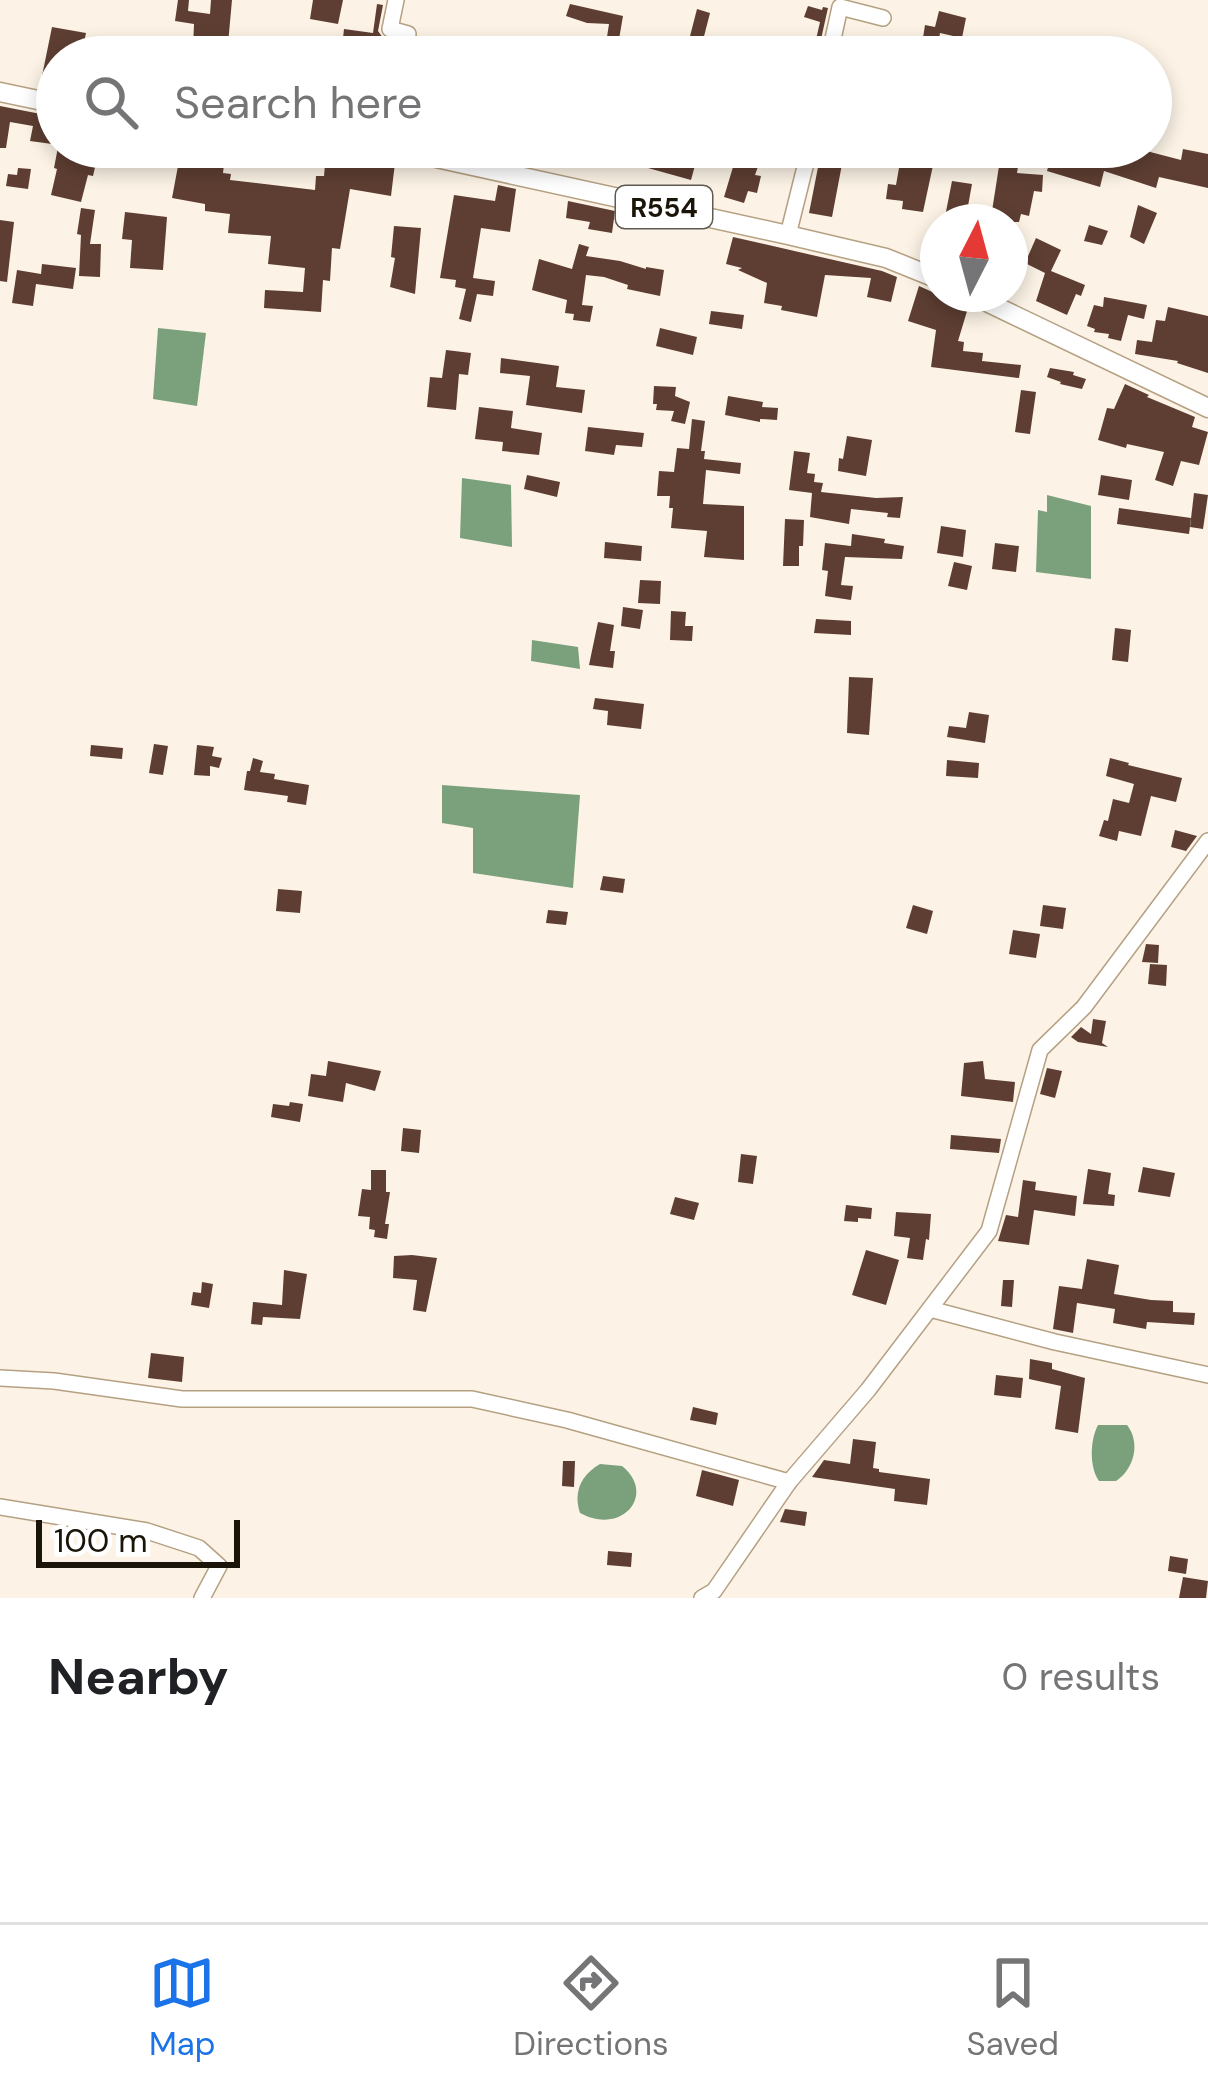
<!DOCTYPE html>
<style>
:root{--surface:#fff;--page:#f6f6f6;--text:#202124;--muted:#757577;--line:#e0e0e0;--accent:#1a73e8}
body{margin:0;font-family:"DM Sans",sans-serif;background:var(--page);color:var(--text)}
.compass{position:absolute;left:920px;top:204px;width:108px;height:108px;border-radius:50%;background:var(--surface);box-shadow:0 6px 18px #0003;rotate:6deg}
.scale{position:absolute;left:36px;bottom:30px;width:204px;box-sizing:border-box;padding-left:12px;border:6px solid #1b1408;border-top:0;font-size:33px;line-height:42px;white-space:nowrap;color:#1b1408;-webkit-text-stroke:9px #fff;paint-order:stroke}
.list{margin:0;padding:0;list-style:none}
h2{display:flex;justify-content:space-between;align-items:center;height:156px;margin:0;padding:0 48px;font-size:51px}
h2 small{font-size:39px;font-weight:400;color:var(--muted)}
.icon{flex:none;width:66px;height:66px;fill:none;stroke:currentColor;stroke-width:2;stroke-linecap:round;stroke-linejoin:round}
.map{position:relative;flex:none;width:1208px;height:1598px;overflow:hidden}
.search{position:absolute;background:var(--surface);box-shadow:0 6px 18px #0003;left:36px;right:36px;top:36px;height:132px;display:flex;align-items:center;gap:30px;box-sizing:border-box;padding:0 42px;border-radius:66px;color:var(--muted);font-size:45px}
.sheet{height:324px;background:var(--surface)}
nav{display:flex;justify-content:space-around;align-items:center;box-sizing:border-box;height:168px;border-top:3px solid var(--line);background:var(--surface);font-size:33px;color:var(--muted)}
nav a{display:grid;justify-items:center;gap:6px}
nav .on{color:var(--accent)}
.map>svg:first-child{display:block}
.water{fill:#7ba07c}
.building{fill:#5e3e32}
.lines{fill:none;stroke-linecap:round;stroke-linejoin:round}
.minor-casing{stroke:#b5a082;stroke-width:18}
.major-casing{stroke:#b5a082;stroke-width:21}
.minor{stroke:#fff;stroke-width:15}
.major{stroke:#fff;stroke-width:18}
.labels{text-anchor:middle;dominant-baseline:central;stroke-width:12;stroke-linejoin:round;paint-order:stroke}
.shield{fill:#fff;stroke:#5f5a52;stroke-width:3}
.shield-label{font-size:27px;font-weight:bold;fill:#1b1408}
</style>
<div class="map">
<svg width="1208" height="1598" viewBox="0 0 1208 1598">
<rect width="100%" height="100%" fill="#fcf3e6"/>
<!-- water -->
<g class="water">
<path d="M 158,328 L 206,333 L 197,406 L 153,399 Z"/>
<path d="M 462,478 L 511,485 L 512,547 L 460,538 Z"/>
<path d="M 1047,495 L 1091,506 L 1091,579 L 1036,572 L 1038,510 L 1047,512 Z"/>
<path d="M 532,640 L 578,647 L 580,669 L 531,661 Z"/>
<path d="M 442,785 L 580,795 L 573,888 L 473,873 L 473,828 L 442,823 Z"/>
<path d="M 1098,1425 L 1127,1425 C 1141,1443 1134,1469 1116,1481 L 1099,1481 C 1089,1467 1090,1440 1098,1425 Z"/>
<path d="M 600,1464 L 622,1466 C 657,1494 622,1536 580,1513 C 573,1492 581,1475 600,1464 Z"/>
</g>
<!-- building -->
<g class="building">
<path d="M 178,0 L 189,0 L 188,11 L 210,14 L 211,0 L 232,0 L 227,55 L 225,57 L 113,57 L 115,41 L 167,48 L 168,43 L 193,48 L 194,24 L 175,21 Z"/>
<path d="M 313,0 L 343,0 L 338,24 L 310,19 Z"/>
<path d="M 377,4 L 383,5 L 378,31 L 383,38 L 395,43 L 393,57 L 341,57 L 344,29 L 373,33 Z"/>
<path d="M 570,4 L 623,16 L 617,51 L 605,50 L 609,24 L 587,23 L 566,16 Z"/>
<path d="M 808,6 L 822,10 L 823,7 L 828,8 L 817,57 L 802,57 L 805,41 L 815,44 L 820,22 L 804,17 Z"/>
<path d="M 697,9 L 710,13 L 701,48 L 688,44 Z"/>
<path d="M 939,11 L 966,18 L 962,38 L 940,33 L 936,57 L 920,57 L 925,25 L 935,27 Z"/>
<path d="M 52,27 L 86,33 L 81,57 L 57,57 L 57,79 L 42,76 Z"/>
<path d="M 749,40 L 800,53 L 799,57 L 744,57 Z"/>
<path d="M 857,44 L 896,53 L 895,57 L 854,57 Z"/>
<path d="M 1012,45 L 1046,50 L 1047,45 L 1080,52 L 1079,57 L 1011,57 Z"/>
<path d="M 0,106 L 56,117 L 52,144 L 30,141 L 33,126 L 10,122 L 6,148 L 0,148 Z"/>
<path d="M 58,147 L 133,147 L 129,164 L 118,162 L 114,168 L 96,163 L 93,176 L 88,175 L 81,202 L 51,195 L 57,169 L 54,168 Z"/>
<path d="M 159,147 L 226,147 L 223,173 L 231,174 L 230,180 L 315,190 L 316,176 L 324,176 L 326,153 L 377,157 L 395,163 L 391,196 L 350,189 L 340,249 L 332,248 L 330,281 L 323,280 L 321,312 L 264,308 L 265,290 L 303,292 L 305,268 L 268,264 L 271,236 L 228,233 L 230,214 L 205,211 L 205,204 L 172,198 L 178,166 L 158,164 Z"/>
<path d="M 654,147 L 700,147 L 691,180 L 648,168 Z"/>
<path d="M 739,147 L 757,147 L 755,156 L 761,158 L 755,175 L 761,176 L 757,193 L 748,191 L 744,203 L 724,197 Z"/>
<path d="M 822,147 L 875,147 L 872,164 L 843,159 L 832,217 L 809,213 Z"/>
<path d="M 1002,147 L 1021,147 L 1017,173 L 1043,175 L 1042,192 L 1034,191 L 1029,216 L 1021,214 L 1019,222 L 944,222 L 952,181 L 972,184 L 968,206 L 992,211 Z"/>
<path d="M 1076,147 L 1131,147 L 1181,160 L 1183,149 L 1208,154 L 1208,188 L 1159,177 L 1156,188 L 1104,171 L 1100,187 L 1047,171 L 1053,150 L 1074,155 Z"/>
<path d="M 902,151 L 935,156 L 923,212 L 902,209 L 903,201 L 886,199 L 888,184 L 896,185 Z"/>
<path d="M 18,168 L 31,169 L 28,189 L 6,186 L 8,174 L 17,175 Z"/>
<path d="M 498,185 L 516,189 L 510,232 L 481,228 L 473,278 L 495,281 L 493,296 L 477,294 L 471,322 L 459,319 L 466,289 L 455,287 L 456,280 L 440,278 L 454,195 L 495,201 Z"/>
<path d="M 568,201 L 615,211 L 612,233 L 588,229 L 590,222 L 566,218 Z"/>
<path d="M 1138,205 L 1157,213 L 1144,244 L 1130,237 Z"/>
<path d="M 81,208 L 95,210 L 90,244 L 101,244 L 100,277 L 79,276 L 81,235 L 77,234 Z"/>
<path d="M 125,212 L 167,217 L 163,270 L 130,268 L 132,240 L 122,239 Z"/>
<path d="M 0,220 L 14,222 L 7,282 L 0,281 Z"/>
<path d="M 1089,225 L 1108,231 L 1102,245 L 1084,241 Z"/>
<path d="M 394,226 L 421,228 L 415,294 L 390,287 L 395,258 L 391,257 Z"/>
<path d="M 733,237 L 882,271 L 897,277 L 891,302 L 867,297 L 871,278 L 825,275 L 817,317 L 781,310 L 782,306 L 764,303 L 767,283 L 738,270 L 742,268 L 726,264 Z"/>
<path d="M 1036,238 L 1061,250 L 1051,271 L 1085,285 L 1081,296 L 1076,294 L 1067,315 L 1036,301 L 1045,273 L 1025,263 Z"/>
<path d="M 579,244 L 589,247 L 586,256 L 620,261 L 646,269 L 646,267 L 664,270 L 660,296 L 627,289 L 628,285 L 604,277 L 586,275 L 582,305 L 593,306 L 590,322 L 573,320 L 574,314 L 565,313 L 567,300 L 532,290 L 539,259 L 572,269 Z"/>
<path d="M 42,264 L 76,268 L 73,289 L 36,284 L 33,306 L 12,303 L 17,270 L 41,274 Z"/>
<path d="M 919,286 L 968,308 L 958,341 L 964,342 L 963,351 L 983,353 L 982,361 L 1021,365 L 1019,378 L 931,367 L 936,330 L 908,321 Z"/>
<path d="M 1104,297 L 1147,305 L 1144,319 L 1128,315 L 1121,341 L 1108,338 L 1109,334 L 1094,332 L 1095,329 L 1087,326 L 1094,305 L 1103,307 Z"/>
<path d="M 1168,307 L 1208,316 L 1208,373 L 1177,363 L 1178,361 L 1135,354 L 1137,340 L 1152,342 L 1156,320 L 1165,321 Z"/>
<path d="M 711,311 L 744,315 L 742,329 L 709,324 Z"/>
<path d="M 660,328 L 697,337 L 693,355 L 656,346 Z"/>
<path d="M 446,350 L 471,353 L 468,375 L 459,374 L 456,410 L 427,407 L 430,377 L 442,378 Z"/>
<path d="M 501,358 L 559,366 L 556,387 L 585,390 L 582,413 L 526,405 L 530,376 L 500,373 Z"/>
<path d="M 1050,368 L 1074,372 L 1073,375 L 1086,379 L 1082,389 L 1060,384 L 1061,382 L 1047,377 Z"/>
<path d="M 1125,384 L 1149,395 L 1147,397 L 1195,417 L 1192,427 L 1208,432 L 1199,465 L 1181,461 L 1173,486 L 1155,480 L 1164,452 L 1127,444 L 1126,448 L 1098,440 L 1107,408 L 1114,409 Z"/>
<path d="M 654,386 L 676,387 L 675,396 L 690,402 L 685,424 L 671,421 L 674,411 L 656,410 L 657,404 L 653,404 Z"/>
<path d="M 1021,390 L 1036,392 L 1030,434 L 1015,432 Z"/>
<path d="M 728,396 L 763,402 L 762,407 L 778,408 L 777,420 L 760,419 L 760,422 L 725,415 Z"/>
<path d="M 479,407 L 513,411 L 511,428 L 542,433 L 539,455 L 502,451 L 503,442 L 475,439 Z"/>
<path d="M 692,419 L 705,421 L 701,451 L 705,451 L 704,459 L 741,463 L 740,474 L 706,470 L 703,504 L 744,506 L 744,560 L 704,557 L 707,531 L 671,528 L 673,508 L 669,508 L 670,496 L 657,496 L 659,471 L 674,472 L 677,448 L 689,449 Z"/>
<path d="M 588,427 L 644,433 L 642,447 L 616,445 L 614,455 L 585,451 Z"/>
<path d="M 847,436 L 872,440 L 866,476 L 838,471 L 839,458 L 843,459 Z"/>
<path d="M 794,451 L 810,453 L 807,473 L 815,474 L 814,482 L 823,483 L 821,492 L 876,498 L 903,497 L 900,518 L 887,517 L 888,513 L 851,509 L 849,524 L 810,517 L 812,493 L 789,490 Z"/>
<path d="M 527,475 L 560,482 L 557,497 L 524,489 Z"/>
<path d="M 1101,475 L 1132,480 L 1129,500 L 1098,495 Z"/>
<path d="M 1194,493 L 1208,495 L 1203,529 L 1190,527 Z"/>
<path d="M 1119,508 L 1191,518 L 1189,534 L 1117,524 Z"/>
<path d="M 785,519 L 804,520 L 803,546 L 799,546 L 799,566 L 783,566 Z"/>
<path d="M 941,526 L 966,530 L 963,557 L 937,553 Z"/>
<path d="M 852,534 L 885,539 L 884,543 L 904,546 L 902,559 L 845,557 L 841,585 L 853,586 L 851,600 L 825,596 L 828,571 L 822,570 L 825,543 L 851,546 Z"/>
<path d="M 605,542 L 642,546 L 641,561 L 604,558 Z"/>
<path d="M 995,543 L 1019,546 L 1016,572 L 992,569 Z"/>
<path d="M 954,562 L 972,566 L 967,590 L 948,586 Z"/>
<path d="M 640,580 L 661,581 L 660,604 L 638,603 Z"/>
<path d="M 623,607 L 643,610 L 640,629 L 621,626 Z"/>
<path d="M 671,611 L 686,612 L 685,626 L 693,626 L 692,641 L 670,640 Z"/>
<path d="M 816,619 L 851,621 L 851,635 L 814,633 Z"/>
<path d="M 598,622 L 614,625 L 610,651 L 615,651 L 613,668 L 589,665 Z"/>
<path d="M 1115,628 L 1131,630 L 1128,662 L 1112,660 Z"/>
<path d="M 849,677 L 873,678 L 869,735 L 847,733 Z"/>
<path d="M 595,698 L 644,704 L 641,729 L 607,725 L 608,711 L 593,709 Z"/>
<path d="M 969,712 L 989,715 L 985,743 L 947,737 L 949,726 L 966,728 Z"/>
<path d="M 154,744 L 168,746 L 163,775 L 149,773 Z"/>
<path d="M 91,745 L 123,748 L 122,759 L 90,756 Z"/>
<path d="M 197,745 L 214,747 L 212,756 L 222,758 L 219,768 L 210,766 L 210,776 L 194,775 Z"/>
<path d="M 253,758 L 263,761 L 260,772 L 275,774 L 274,779 L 309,785 L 306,805 L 287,802 L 288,796 L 244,790 L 247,771 L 250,771 Z"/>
<path d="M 1110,758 L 1129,763 L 1128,765 L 1182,778 L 1176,802 L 1151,796 L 1141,836 L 1119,831 L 1117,841 L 1099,836 L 1104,820 L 1108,821 L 1113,799 L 1129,803 L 1134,784 L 1106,776 Z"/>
<path d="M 947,760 L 979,763 L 978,778 L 946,776 Z"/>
<path d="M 1175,830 L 1197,836 L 1186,851 L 1171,847 Z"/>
<path d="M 603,876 L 625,879 L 623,893 L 600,890 Z"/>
<path d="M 278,889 L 302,891 L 300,913 L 276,911 Z"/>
<path d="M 913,905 L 933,911 L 927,934 L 906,928 Z"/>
<path d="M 1043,905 L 1066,908 L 1063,929 L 1040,926 Z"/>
<path d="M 548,910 L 568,912 L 566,925 L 546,923 Z"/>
<path d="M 1013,930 L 1040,934 L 1036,958 L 1009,954 Z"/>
<path d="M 1146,944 L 1159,945 L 1158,963 L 1142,962 Z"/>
<path d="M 1150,964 L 1167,965 L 1166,986 L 1148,984 Z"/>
<path d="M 1093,1019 L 1106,1021 L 1102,1043 L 1108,1047 L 1078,1042 L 1071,1037 L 1081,1027 L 1091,1034 Z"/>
<path d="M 328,1061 L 381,1071 L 375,1091 L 346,1083 L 343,1102 L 308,1096 L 311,1074 L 326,1076 Z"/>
<path d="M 983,1061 L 985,1079 L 1015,1082 L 1013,1102 L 961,1096 L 964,1063 Z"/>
<path d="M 1047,1068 L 1062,1071 L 1055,1098 L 1040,1094 Z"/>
<path d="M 290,1102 L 303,1104 L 300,1122 L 271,1117 L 273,1104 L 289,1106 Z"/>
<path d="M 403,1128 L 421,1130 L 419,1153 L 401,1151 Z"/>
<path d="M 951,1135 L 1001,1139 L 999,1153 L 950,1149 Z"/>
<path d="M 741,1154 L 757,1156 L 753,1184 L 738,1182 Z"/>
<path d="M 1143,1167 L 1175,1173 L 1170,1197 L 1138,1192 Z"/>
<path d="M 1088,1169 L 1111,1173 L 1108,1194 L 1115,1195 L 1114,1206 L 1083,1204 Z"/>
<path d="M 371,1170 L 386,1170 L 386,1192 L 390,1192 L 385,1224 L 389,1224 L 387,1239 L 374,1237 L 375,1230 L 369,1229 L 370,1217 L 358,1216 L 362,1189 L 371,1190 Z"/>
<path d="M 1023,1180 L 1036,1182 L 1035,1190 L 1077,1196 L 1075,1216 L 1034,1210 L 1029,1245 L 998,1241 L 1006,1215 L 1018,1217 Z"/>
<path d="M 675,1197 L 699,1203 L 694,1220 L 670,1214 Z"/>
<path d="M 846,1205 L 872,1208 L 871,1219 L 858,1218 L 858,1222 L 844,1221 Z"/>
<path d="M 896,1212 L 931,1214 L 929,1240 L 926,1239 L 923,1260 L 907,1258 L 910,1238 L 894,1236 Z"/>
<path d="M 866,1250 L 899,1260 L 886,1305 L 852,1295 Z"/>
<path d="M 412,1255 L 437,1258 L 426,1312 L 413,1310 L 417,1280 L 393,1278 L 394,1256 Z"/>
<path d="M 1087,1259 L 1119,1265 L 1114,1294 L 1151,1300 L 1173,1301 L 1173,1312 L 1195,1313 L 1194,1325 L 1147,1322 L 1146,1329 L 1113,1323 L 1115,1309 L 1077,1303 L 1073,1333 L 1053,1329 L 1059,1286 L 1082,1289 Z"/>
<path d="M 284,1270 L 307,1274 L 300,1319 L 263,1317 L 262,1325 L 251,1324 L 253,1302 L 282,1305 Z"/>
<path d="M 1003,1280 L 1014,1280 L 1012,1307 L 1001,1306 Z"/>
<path d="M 202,1282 L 213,1284 L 209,1308 L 191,1305 L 193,1292 L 201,1293 Z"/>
<path d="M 151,1353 L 184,1357 L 182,1382 L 148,1378 Z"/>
<path d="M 1030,1359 L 1052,1363 L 1052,1369 L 1085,1378 L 1078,1433 L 1055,1429 L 1061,1386 L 1029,1379 Z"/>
<path d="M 996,1375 L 1023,1378 L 1021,1398 L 994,1395 Z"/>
<path d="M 693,1407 L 718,1413 L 716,1425 L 690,1420 Z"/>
<path d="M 853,1439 L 876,1442 L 873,1468 L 879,1469 L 879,1472 L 930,1479 L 927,1505 L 894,1501 L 895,1489 L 812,1477 L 824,1460 L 850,1464 Z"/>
<path d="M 563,1461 L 575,1461 L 574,1487 L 562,1486 Z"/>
<path d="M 702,1470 L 739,1480 L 733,1506 L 696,1496 Z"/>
<path d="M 785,1509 L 807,1512 L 805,1526 L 780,1522 Z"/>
<path d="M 608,1551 L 632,1553 L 631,1567 L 607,1565 Z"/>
<path d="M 1170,1556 L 1188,1559 L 1186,1574 L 1168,1571 Z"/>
<path d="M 1183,1577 L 1208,1581 L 1206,1598 L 1179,1598 Z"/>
</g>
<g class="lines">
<!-- minor casing -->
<g class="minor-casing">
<g id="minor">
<path d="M 396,0 L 390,29 L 408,34 L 405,57"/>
<path d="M 829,57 L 840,7 L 883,18"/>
<path d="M 788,235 L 810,147"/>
<path d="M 930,1309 L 1055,1342 L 1208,1375"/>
<path d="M 0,1378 L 54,1381 L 182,1399 L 472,1399 L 567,1420 L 789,1482"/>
<path d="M 0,1507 L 147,1531 L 199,1548 L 219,1566 L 202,1598"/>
<path d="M 702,1598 L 714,1591 L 789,1482 L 868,1390 L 989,1231 L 1040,1050 L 1084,1007 L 1208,841"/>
</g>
</g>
<!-- major casing -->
<g class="major-casing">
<g id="major">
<path d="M 0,92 L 57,104"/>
<path d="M 386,147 L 788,235 L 886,258 L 938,279"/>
<path d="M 970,294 L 1208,408"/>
</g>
</g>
<!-- minor -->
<use href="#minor" class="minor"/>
<!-- major -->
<use href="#major" class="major"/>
</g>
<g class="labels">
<!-- shield labels -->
<rect class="shield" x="616" y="186" width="96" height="42" rx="9"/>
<g class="shield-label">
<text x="664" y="207">R554</text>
</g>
</g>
</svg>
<svg class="compass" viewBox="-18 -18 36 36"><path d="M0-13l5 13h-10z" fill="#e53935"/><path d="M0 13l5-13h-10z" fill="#757577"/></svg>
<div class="scale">100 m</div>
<div class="search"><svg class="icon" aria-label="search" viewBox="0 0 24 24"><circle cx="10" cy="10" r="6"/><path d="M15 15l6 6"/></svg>Search here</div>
</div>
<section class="sheet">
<h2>Nearby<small>0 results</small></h2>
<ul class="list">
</ul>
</section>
<nav>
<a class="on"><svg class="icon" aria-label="map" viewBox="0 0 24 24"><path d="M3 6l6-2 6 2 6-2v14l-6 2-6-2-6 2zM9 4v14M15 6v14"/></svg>Map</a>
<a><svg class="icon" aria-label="directions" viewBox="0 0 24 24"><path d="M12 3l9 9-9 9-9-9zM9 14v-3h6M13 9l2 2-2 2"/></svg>Directions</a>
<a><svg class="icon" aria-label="saved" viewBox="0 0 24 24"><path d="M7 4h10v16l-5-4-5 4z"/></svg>Saved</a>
</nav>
